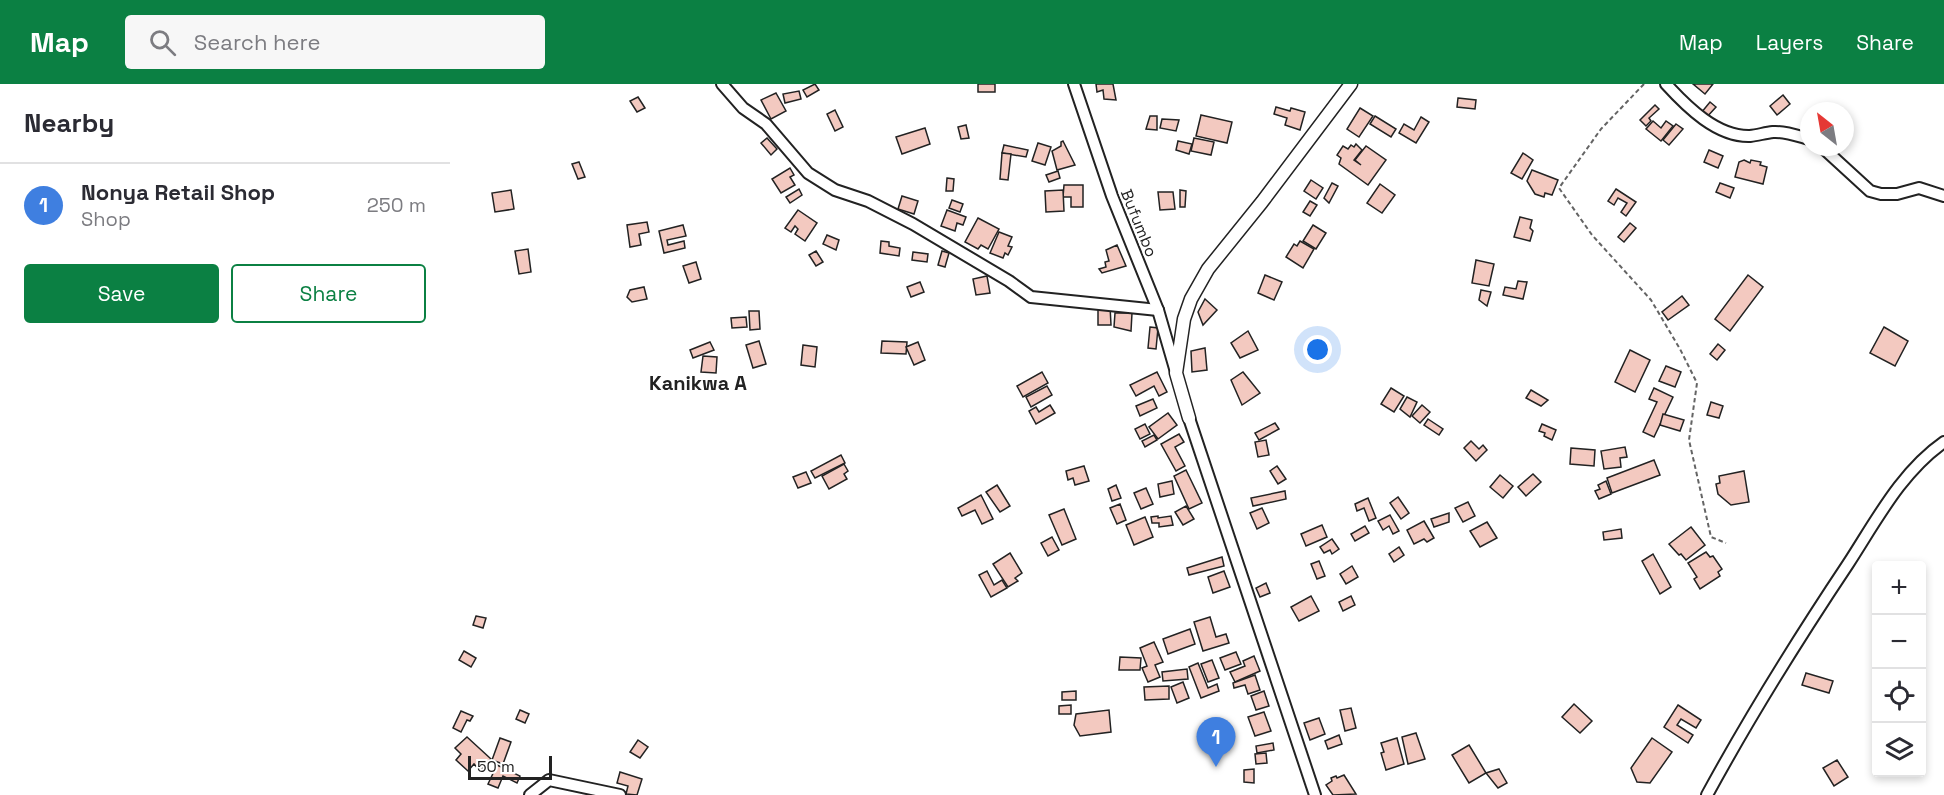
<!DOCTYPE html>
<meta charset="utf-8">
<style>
:root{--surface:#fff;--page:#f7f7f7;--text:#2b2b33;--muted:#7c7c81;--line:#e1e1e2;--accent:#0b8043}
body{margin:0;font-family:"Space Grotesk",sans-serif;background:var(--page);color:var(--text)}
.controls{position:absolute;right:18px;bottom:18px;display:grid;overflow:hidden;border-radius:6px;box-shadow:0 3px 9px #0003}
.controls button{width:54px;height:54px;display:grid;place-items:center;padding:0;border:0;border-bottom:2px solid var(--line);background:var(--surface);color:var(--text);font:30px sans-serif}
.compass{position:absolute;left:1350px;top:18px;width:54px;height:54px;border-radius:50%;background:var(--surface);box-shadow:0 3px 9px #0003;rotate:329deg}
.scale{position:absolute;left:18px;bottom:15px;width:84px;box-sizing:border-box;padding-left:6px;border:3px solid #222;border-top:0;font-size:16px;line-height:21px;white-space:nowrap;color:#222;-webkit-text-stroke:4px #fff;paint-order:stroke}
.you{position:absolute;left:868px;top:266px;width:21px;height:21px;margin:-15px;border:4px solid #fff;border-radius:50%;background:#1a73e8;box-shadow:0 0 0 9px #1a73e833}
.badge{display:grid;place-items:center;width:39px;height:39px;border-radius:50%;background:var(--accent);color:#fff;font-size:20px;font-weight:700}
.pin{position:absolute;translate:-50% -50px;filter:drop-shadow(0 2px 3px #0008)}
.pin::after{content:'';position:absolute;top:32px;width:21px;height:18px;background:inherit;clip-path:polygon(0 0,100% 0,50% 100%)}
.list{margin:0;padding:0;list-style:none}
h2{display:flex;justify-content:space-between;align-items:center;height:78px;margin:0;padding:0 24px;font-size:26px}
h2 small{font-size:20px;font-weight:400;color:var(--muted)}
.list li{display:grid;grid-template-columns:39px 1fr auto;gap:18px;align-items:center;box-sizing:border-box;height:84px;padding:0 24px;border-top:2px solid var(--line)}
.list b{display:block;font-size:22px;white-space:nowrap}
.list p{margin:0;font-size:20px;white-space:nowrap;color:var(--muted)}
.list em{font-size:20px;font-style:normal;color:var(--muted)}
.actions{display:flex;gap:12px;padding:18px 24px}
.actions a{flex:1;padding:14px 0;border:2px solid var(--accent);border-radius:6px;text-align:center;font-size:21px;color:var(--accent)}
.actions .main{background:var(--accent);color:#fff}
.icon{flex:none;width:33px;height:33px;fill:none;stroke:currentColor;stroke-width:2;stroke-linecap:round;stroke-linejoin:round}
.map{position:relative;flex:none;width:1494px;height:711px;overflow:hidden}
header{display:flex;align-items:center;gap:36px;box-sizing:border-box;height:84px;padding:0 30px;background:var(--accent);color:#fff}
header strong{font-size:28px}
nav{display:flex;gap:33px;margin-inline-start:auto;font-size:21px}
.search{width:420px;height:54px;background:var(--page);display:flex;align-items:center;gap:15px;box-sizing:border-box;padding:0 21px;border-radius:6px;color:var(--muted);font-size:22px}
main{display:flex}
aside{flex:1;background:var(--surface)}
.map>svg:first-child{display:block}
.building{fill:#f3c9c0;stroke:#222;stroke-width:1.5}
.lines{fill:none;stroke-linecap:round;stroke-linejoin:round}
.minor-casing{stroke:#222;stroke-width:14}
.tertiary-casing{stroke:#222;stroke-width:15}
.path{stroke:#646464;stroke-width:2;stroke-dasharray:4.5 3;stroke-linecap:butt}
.minor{stroke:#fff;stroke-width:10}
.tertiary{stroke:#fff;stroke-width:12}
.labels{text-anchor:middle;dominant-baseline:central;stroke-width:4.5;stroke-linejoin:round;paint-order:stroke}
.street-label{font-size:16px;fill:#222;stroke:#fff}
.quarter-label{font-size:20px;font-weight:bold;fill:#222;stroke:#fff}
</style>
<header>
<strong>Map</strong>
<div class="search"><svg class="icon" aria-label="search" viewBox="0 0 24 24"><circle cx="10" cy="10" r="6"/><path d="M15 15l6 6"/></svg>Search here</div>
<nav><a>Map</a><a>Layers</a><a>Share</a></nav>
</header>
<main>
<aside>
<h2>Nearby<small></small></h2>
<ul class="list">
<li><span class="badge" style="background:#3f7fe0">1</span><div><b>Nonya Retail Shop</b><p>Shop</p></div><em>250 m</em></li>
</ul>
<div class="actions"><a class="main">Save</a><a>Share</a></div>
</aside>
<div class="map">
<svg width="1494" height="711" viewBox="0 0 1494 711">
<rect width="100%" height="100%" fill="#fff"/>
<!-- building -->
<g class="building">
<path d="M 365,0 L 369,6 L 357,13 L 353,6 Z"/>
<rect x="528" y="0" width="17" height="8"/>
<path d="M 646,0 L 663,0 L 666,16 L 654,15 L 653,6 L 647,8 Z"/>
<path d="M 1243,0 L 1263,0 L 1255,10 Z"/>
<path d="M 349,7 L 351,15 L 335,19 L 333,10 Z"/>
<path d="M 326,9 L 336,27 L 321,35 L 311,16 Z"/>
<path d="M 1333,11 L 1340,20 L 1327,31 L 1320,22 Z"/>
<path d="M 188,13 L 195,24 L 187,28 L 180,17 Z"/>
<path d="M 1008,14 L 1026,16 L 1025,25 L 1007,23 Z"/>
<path d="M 1260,18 L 1266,23 L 1256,34 L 1251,29 Z"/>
<path d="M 1205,21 L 1209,25 L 1199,34 L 1201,37 L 1196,42 L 1190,36 Z"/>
<path d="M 826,23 L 840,27 L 841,24 L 855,28 L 850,46 L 835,41 L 837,34 L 824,30 Z"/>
<path d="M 910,24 L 923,32 L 909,53 L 897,45 Z"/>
<path d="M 385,26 L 393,43 L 385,47 L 377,30 Z"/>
<path d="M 751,31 L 782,38 L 777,59 L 746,52 Z"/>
<path d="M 700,32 L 707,32 L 707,46 L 696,45 Z"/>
<path d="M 925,32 L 946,45 L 941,53 L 920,40 Z"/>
<path d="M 971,33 L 979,38 L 966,59 L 949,49 L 954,40 L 964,46 Z"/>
<path d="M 712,35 L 729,36 L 726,47 L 710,44 Z"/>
<path d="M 1203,37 L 1211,44 L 1216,37 L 1223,42 L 1211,57 L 1196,45 Z"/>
<path d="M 1226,40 L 1233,45 L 1219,61 L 1213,56 Z"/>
<path d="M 516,41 L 519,54 L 511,55 L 508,43 Z"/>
<path d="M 475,44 L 480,60 L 452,70 L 446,53 Z"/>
<path d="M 317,54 L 327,65 L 321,71 L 311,59 Z"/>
<path d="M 744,54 L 764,58 L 761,71 L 741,67 Z"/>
<path d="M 613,57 L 625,81 L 607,86 L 602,67 L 611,62 L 611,58 Z"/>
<path d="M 728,57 L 742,60 L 739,70 L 726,66 Z"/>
<path d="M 588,59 L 601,63 L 595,81 L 582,77 Z"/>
<path d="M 906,60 L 912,66 L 904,76 L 911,81 L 905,76 L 916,62 L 936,76 L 918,101 L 889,80 L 891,74 L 887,71 L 893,62 L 898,65 L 901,61 L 904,63 Z"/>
<path d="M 554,61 L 578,66 L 576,73 L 552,69 Z"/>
<path d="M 1259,66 L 1273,72 L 1268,84 L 1254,78 Z"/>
<path d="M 552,69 L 561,70 L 558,96 L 550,95 Z"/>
<path d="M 1073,69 L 1083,76 L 1072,95 L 1061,89 Z"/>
<path d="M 1294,76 L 1300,79 L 1301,76 L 1311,78 L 1310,81 L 1317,83 L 1313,100 L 1285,93 L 1289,78 Z"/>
<path d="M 129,78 L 135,93 L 128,95 L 122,80 Z"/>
<path d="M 340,84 L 344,91 L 340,93 L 345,101 L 331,109 L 322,95 Z"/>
<path d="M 1082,86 L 1108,96 L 1102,111 L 1095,109 L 1094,113 L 1085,110 L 1077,97 Z"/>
<path d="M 608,87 L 610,94 L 599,98 L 596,91 Z"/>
<path d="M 497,94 L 504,95 L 503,107 L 496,107 Z"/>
<path d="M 861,96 L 873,104 L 866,115 L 854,107 Z"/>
<path d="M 882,99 L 888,102 L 879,119 L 874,114 Z"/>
<path d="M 1270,99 L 1284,104 L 1280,114 L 1266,108 Z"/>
<path d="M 930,100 L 945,111 L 932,129 L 917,119 Z"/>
<path d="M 614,101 L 633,101 L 633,123 L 621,123 L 621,113 L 613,113 Z"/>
<path d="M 349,105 L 352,111 L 340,119 L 336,113 Z"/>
<path d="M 1166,105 L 1186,118 L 1176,132 L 1171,128 L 1177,119 L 1168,114 L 1164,121 L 1158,117 Z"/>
<path d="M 61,106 L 64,125 L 45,128 L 42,109 Z"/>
<path d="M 613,106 L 614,127 L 596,128 L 595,107 Z"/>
<path d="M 730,106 L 736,107 L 735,123 L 730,123 Z"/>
<path d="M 708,108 L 723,108 L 725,125 L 710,126 Z"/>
<path d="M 452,112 L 468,117 L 464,130 L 448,125 Z"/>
<path d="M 502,116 L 513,120 L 510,128 L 499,124 Z"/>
<path d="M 860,117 L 867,121 L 860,132 L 853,128 Z"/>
<path d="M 348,126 L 367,139 L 355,157 L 345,150 L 348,145 L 345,142 L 341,148 L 335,144 Z"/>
<path d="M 497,126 L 516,133 L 513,141 L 507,139 L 505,147 L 491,142 Z"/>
<path d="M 1070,133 L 1082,136 L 1080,144 L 1083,147 L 1080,157 L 1064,153 Z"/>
<path d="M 528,134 L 549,145 L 538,165 L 531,161 L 528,165 L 515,158 Z"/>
<path d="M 197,138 L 199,148 L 189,150 L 191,161 L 180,163 L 177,141 Z"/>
<path d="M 1180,139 L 1186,144 L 1174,158 L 1168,153 Z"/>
<path d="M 233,141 L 236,152 L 217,156 L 218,161 L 234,157 L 235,164 L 214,169 L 209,147 Z"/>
<path d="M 863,141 L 876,149 L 866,165 L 853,157 Z"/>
<path d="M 549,148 L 562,153 L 558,162 L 562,163 L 558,171 L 555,169 L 553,174 L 540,169 Z"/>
<path d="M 377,151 L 389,156 L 386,166 L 373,160 Z"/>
<path d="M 431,157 L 439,158 L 439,162 L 450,164 L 449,172 L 430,169 Z"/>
<path d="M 850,157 L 864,165 L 853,184 L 836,173 L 844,160 L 847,162 Z"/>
<path d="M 667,161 L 676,182 L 652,189 L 649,185 L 656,183 L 655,178 L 659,177 L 656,166 Z"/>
<path d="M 78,165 L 81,188 L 69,190 L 65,167 Z"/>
<path d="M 366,167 L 373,178 L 366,182 L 359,171 Z"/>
<path d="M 492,167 L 499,169 L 495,183 L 488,181 Z"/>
<path d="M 463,168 L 478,170 L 477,178 L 462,176 Z"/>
<path d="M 1026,176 L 1044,180 L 1039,202 L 1022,199 Z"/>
<path d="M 246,178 L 251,195 L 239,199 L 233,182 Z"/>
<path d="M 815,191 L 832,198 L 824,216 L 808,209 Z"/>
<path d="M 1298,191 L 1313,203 L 1280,247 L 1265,235 Z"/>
<path d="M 537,192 L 540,209 L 526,211 L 523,195 Z"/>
<path d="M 1068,197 L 1077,198 L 1073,215 L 1053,211 L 1055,203 L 1066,205 Z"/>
<path d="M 470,198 L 474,208 L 461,213 L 457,203 Z"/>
<path d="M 194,203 L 197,215 L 182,218 L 177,213 L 180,206 Z"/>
<path d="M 1031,206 L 1041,208 L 1037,222 L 1029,216 Z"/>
<path d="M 1232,212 L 1239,221 L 1218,236 L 1212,228 Z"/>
<path d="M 755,215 L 767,226 L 753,241 L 748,228 Z"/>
<path d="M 648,222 L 660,222 L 661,241 L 648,241 Z"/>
<path d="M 299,227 L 309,227 L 310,245 L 300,246 Z"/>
<path d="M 665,229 L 682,229 L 681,247 L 664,243 Z"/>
<path d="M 296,233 L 297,243 L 282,244 L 281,234 Z"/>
<path d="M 700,243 L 708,244 L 706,265 L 698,264 Z"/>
<path d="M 1434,243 L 1458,257 L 1445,282 L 1420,269 Z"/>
<path d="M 798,247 L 808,266 L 790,274 L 781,259 Z"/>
<path d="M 870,253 L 880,261 L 873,269 L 863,261 Z"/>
<path d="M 309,257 L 316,280 L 303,284 L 296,261 Z"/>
<path d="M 432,257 L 457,258 L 456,270 L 431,269 Z"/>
<path d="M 260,258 L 264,266 L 243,274 L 240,266 Z"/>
<path d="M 468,258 L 475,276 L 464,281 L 456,263 Z"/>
<path d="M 1268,260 L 1275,266 L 1267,276 L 1260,270 Z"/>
<path d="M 353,261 L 367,263 L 365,283 L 351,281 Z"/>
<path d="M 755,264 L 757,286 L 742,288 L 741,267 Z"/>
<path d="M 1180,266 L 1200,276 L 1185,308 L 1165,298 Z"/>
<path d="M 253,272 L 267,273 L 266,289 L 251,288 Z"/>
<path d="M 1216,282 L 1231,288 L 1225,303 L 1209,297 Z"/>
<path d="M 592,288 L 598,299 L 573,313 L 567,302 Z"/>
<path d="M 707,288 L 717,308 L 709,312 L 704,302 L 686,312 L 680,301 Z"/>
<path d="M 793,288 L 810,309 L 792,321 L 781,296 Z"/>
<path d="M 597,302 L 602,311 L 581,323 L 576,313 Z"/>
<path d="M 941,304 L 954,312 L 944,328 L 931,320 Z"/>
<path d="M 1204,304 L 1223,313 L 1204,353 L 1193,348 L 1207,318 L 1199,315 Z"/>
<path d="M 1081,306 L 1098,316 L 1091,322 L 1076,314 Z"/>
<path d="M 957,313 L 967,318 L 960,333 L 950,325 Z"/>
<path d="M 703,315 L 707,324 L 690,332 L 686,322 Z"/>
<path d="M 1261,318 L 1273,322 L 1269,334 L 1257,331 Z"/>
<path d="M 600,321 L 605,329 L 586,340 L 579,327 L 586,323 L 589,328 Z"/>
<path d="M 972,321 L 980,328 L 970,339 L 962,332 Z"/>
<path d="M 718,329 L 727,341 L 708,355 L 699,343 Z"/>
<path d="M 1213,330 L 1234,336 L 1230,347 L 1210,341 Z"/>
<path d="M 978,335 L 993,345 L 989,351 L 974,341 Z"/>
<path d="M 825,339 L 829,345 L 809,356 L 805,349 Z"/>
<path d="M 695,340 L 700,350 L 690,355 L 685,345 Z"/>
<path d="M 1092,340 L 1106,346 L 1102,356 L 1094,352 L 1095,349 L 1089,347 Z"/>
<path d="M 729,350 L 734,358 L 725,363 L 735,382 L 726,387 L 711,360 Z"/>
<path d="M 704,351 L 707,356 L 695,363 L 692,357 Z"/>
<path d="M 816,356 L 819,371 L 808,373 L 805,358 Z"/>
<path d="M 1021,357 L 1029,365 L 1033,361 L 1037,366 L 1026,377 L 1014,364 Z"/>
<path d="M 1175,363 L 1177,373 L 1170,374 L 1171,383 L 1154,385 L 1151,367 Z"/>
<path d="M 1121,364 L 1145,366 L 1144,382 L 1120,380 Z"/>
<path d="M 391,371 L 395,379 L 365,394 L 361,387 Z"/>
<path d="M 1204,376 L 1210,391 L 1162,409 L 1157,394 Z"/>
<path d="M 394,380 L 398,387 L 394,390 L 397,395 L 379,405 L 372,392 Z"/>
<path d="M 634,382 L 639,397 L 625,401 L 623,394 L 618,396 L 616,387 Z"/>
<path d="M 827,382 L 836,395 L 828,400 L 820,387 Z"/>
<path d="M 736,386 L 752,419 L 739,425 L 724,392 Z"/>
<path d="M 1294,387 L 1299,418 L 1281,421 L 1268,410 L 1266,400 L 1270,399 L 1269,392 Z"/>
<path d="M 356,388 L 361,399 L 348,404 L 343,393 Z"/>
<path d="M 1083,390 L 1091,398 L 1076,412 L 1068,403 Z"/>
<path d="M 1050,391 L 1063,402 L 1053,414 L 1040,403 Z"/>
<path d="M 722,397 L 724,410 L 710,413 L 708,400 Z"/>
<path d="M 1156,397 L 1161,410 L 1149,415 L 1145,407 L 1150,405 L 1148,401 Z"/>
<path d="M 547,401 L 560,422 L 550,428 L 536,408 Z"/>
<path d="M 666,401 L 671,414 L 662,417 L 658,405 Z"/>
<path d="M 696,404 L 703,420 L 691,425 L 684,409 Z"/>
<path d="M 835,407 L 836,415 L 803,422 L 801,414 Z"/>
<path d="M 531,411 L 543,435 L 532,440 L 525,426 L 512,432 L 508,424 Z"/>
<path d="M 948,413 L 959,429 L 951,435 L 940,419 Z"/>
<path d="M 918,414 L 926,434 L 919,437 L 914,424 L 907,427 L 905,420 Z"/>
<path d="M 1018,418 L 1025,432 L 1013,438 L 1005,424 Z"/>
<path d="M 670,420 L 676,436 L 667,440 L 660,424 Z"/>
<path d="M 736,422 L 744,435 L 733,441 L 725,428 Z"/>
<path d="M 812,424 L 819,439 L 807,445 L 800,429 Z"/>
<path d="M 614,425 L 626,455 L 612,461 L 599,431 Z"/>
<path d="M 999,429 L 999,438 L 984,443 L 981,435 Z"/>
<path d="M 940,431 L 949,447 L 943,450 L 939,442 L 933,446 L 928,437 Z"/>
<path d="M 708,432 L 708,434 L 721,432 L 723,441 L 709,443 L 709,439 L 702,439 L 701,433 Z"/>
<path d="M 695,433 L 703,453 L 684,461 L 676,441 Z"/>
<path d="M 974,437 L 984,454 L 977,458 L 974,455 L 964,460 L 957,446 Z"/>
<path d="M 1037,438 L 1047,454 L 1030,463 L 1020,447 Z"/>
<path d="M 872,441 L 877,453 L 856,462 L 851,450 Z"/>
<path d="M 915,442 L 919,449 L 905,457 L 901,450 Z"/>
<path d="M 1241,443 L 1255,461 L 1236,476 L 1231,470 L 1229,471 L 1219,460 Z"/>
<path d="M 1171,445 L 1172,454 L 1154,456 L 1153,448 Z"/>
<path d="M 602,453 L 609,466 L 598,472 L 591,459 Z"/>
<path d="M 882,455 L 889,465 L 882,470 L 880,466 L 874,469 L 870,463 Z"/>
<path d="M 949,463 L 954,471 L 944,478 L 939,470 Z"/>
<path d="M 1256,468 L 1260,473 L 1263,472 L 1272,485 L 1268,488 L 1270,492 L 1250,505 L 1244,495 L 1247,493 L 1238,479 Z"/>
<path d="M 560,469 L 572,489 L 565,494 L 568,497 L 558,503 L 543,480 Z"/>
<path d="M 1203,470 L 1221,503 L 1210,510 L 1192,477 Z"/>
<path d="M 772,473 L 774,482 L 739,491 L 737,484 Z"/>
<path d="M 869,477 L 875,492 L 867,495 L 861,480 Z"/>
<path d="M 902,482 L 908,493 L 896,500 L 890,490 Z"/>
<path d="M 537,487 L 544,501 L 552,496 L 557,504 L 541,513 L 529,491 Z"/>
<path d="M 774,487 L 780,503 L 763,509 L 758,493 Z"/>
<path d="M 816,499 L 820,509 L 810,513 L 806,504 Z"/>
<path d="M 861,512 L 869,527 L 849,537 L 841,523 Z"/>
<path d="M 901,512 L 905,521 L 893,527 L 889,518 Z"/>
<path d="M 26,532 L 36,534 L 33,544 L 23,541 Z"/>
<path d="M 760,533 L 766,553 L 776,550 L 779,559 L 753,567 L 744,538 Z"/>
<path d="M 740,545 L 745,560 L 718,570 L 713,555 Z"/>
<path d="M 704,558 L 713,578 L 705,581 L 710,593 L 698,598 L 692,584 L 697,582 L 690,564 Z"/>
<path d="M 14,567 L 26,574 L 21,583 L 9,576 Z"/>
<path d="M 786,568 L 791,580 L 775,586 L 770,574 Z"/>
<path d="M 804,572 L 810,587 L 785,598 L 780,588 L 795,582 L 793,577 Z"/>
<path d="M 670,573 L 691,574 L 690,586 L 669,586 Z"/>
<path d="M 762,576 L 769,594 L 758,598 L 751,580 Z"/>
<path d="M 748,579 L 758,604 L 767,600 L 769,607 L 751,614 L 739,583 Z"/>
<path d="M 737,585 L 738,595 L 713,597 L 712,588 Z"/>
<path d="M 1356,589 L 1383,597 L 1379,609 L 1352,601 Z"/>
<path d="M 805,591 L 810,606 L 798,610 L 795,601 L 784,604 L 783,599 Z"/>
<path d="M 733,598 L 739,614 L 727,619 L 721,603 Z"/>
<path d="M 719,602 L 719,615 L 695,616 L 694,603 Z"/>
<path d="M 626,607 L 626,616 L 612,616 L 612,608 Z"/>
<path d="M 814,607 L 819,622 L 806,626 L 801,612 Z"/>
<path d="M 1124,620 L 1142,637 L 1130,649 L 1112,633 Z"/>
<path d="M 621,621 L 621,630 L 609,630 L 609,622 Z"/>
<path d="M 1228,621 L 1251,636 L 1246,644 L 1231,635 L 1227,641 L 1243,651 L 1238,659 L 1214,643 Z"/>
<path d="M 901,624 L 906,644 L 895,647 L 890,626 Z"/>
<path d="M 70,626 L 79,630 L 75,639 L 66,635 Z"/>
<path d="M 659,626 L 661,648 L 630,652 L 624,641 L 626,630 Z"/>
<path d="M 11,627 L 23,632 L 20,637 L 17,636 L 11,648 L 3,644 Z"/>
<path d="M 814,628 L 821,647 L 805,652 L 798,633 Z"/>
<path d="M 869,634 L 875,650 L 860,656 L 854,639 Z"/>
<path d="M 966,649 L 975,675 L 958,680 L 952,653 Z"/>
<path d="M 889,651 L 892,660 L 878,665 L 875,657 Z"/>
<path d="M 17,653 L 41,675 L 30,687 L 24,680 L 18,687 L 6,676 L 11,670 L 5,664 Z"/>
<path d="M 50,654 L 61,658 L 53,680 L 42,676 Z"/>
<path d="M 947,654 L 954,680 L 936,686 L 931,669 L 934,668 L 931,659 Z"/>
<path d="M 1202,654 L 1222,668 L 1200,699 L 1187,698 L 1181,684 Z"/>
<path d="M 188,656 L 198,663 L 190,674 L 180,668 Z"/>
<path d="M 823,659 L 824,666 L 807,669 L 806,662 Z"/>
<path d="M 1019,661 L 1036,689 L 1019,699 L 1002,671 Z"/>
<path d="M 816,669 L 817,679 L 806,680 L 805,670 Z"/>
<path d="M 1387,676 L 1398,693 L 1384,702 L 1373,684 Z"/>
<path d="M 47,681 L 70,692 L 67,699 L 53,692 L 48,704 L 38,700 Z"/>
<path d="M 804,685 L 804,699 L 794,698 L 794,686 Z"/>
<path d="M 1049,685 L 1057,699 L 1048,704 L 1036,689 Z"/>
<path d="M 170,688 L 192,695 L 187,711 L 176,710 L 178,702 L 167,699 Z"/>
<path d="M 894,691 L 906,710 L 883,711 L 876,701 L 882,697 L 881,694 L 886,692 L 887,694 Z"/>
</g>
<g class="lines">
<!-- minor casing -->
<g class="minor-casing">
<g id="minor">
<path d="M 272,0 L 293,24 L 316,40 L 358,89 L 385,106 L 418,117 L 463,140 L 559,197 L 581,213 L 708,226"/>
<path d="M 624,0 L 662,112 L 708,226 L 726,288"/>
<path d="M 1216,0 C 1237,23 1267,53 1300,52 C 1308,51 1315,49 1323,48 C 1335,47 1348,52 1359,55"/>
<path d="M 1372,63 L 1420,107 L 1431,110 L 1447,110 L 1469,104 L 1494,112"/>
<path d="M 739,334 L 865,711"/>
<path d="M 80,711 L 99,696 L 170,711"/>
<path d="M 1257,711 C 1300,632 1348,555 1398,480 C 1426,437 1451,388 1494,358"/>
</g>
</g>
<!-- tertiary casing -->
<g class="tertiary-casing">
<path id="tertiary" d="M 739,334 L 726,289 L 734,235 L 741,215 L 758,185 L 812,118 L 901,0"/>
</g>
<!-- path -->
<path class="path" d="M 1194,0 L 1151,45 L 1109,104 L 1142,151 L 1201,216 L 1230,265 L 1247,299 L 1239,356 L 1261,453 L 1276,459"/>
<!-- minor -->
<use href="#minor" class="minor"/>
<!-- tertiary -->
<use href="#tertiary" class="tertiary"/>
</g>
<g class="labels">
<!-- street labels -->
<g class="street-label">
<text transform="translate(689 139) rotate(68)">Bufumbo</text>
</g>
<!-- quarter labels -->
<g class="quarter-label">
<text x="248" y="299">Kanikwa A</text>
</g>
</g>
</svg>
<div class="controls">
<button>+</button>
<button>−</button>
<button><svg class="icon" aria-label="locate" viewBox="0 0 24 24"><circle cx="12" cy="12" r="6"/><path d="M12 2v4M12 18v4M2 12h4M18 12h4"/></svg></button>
<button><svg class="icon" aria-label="layers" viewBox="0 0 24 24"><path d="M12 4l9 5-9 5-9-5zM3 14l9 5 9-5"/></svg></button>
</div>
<svg class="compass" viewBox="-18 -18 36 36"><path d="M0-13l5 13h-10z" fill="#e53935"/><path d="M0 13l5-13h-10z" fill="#7c7c81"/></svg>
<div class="scale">50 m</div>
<div class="you"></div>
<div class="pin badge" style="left:766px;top:683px;background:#3f7fe0">1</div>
</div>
</main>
